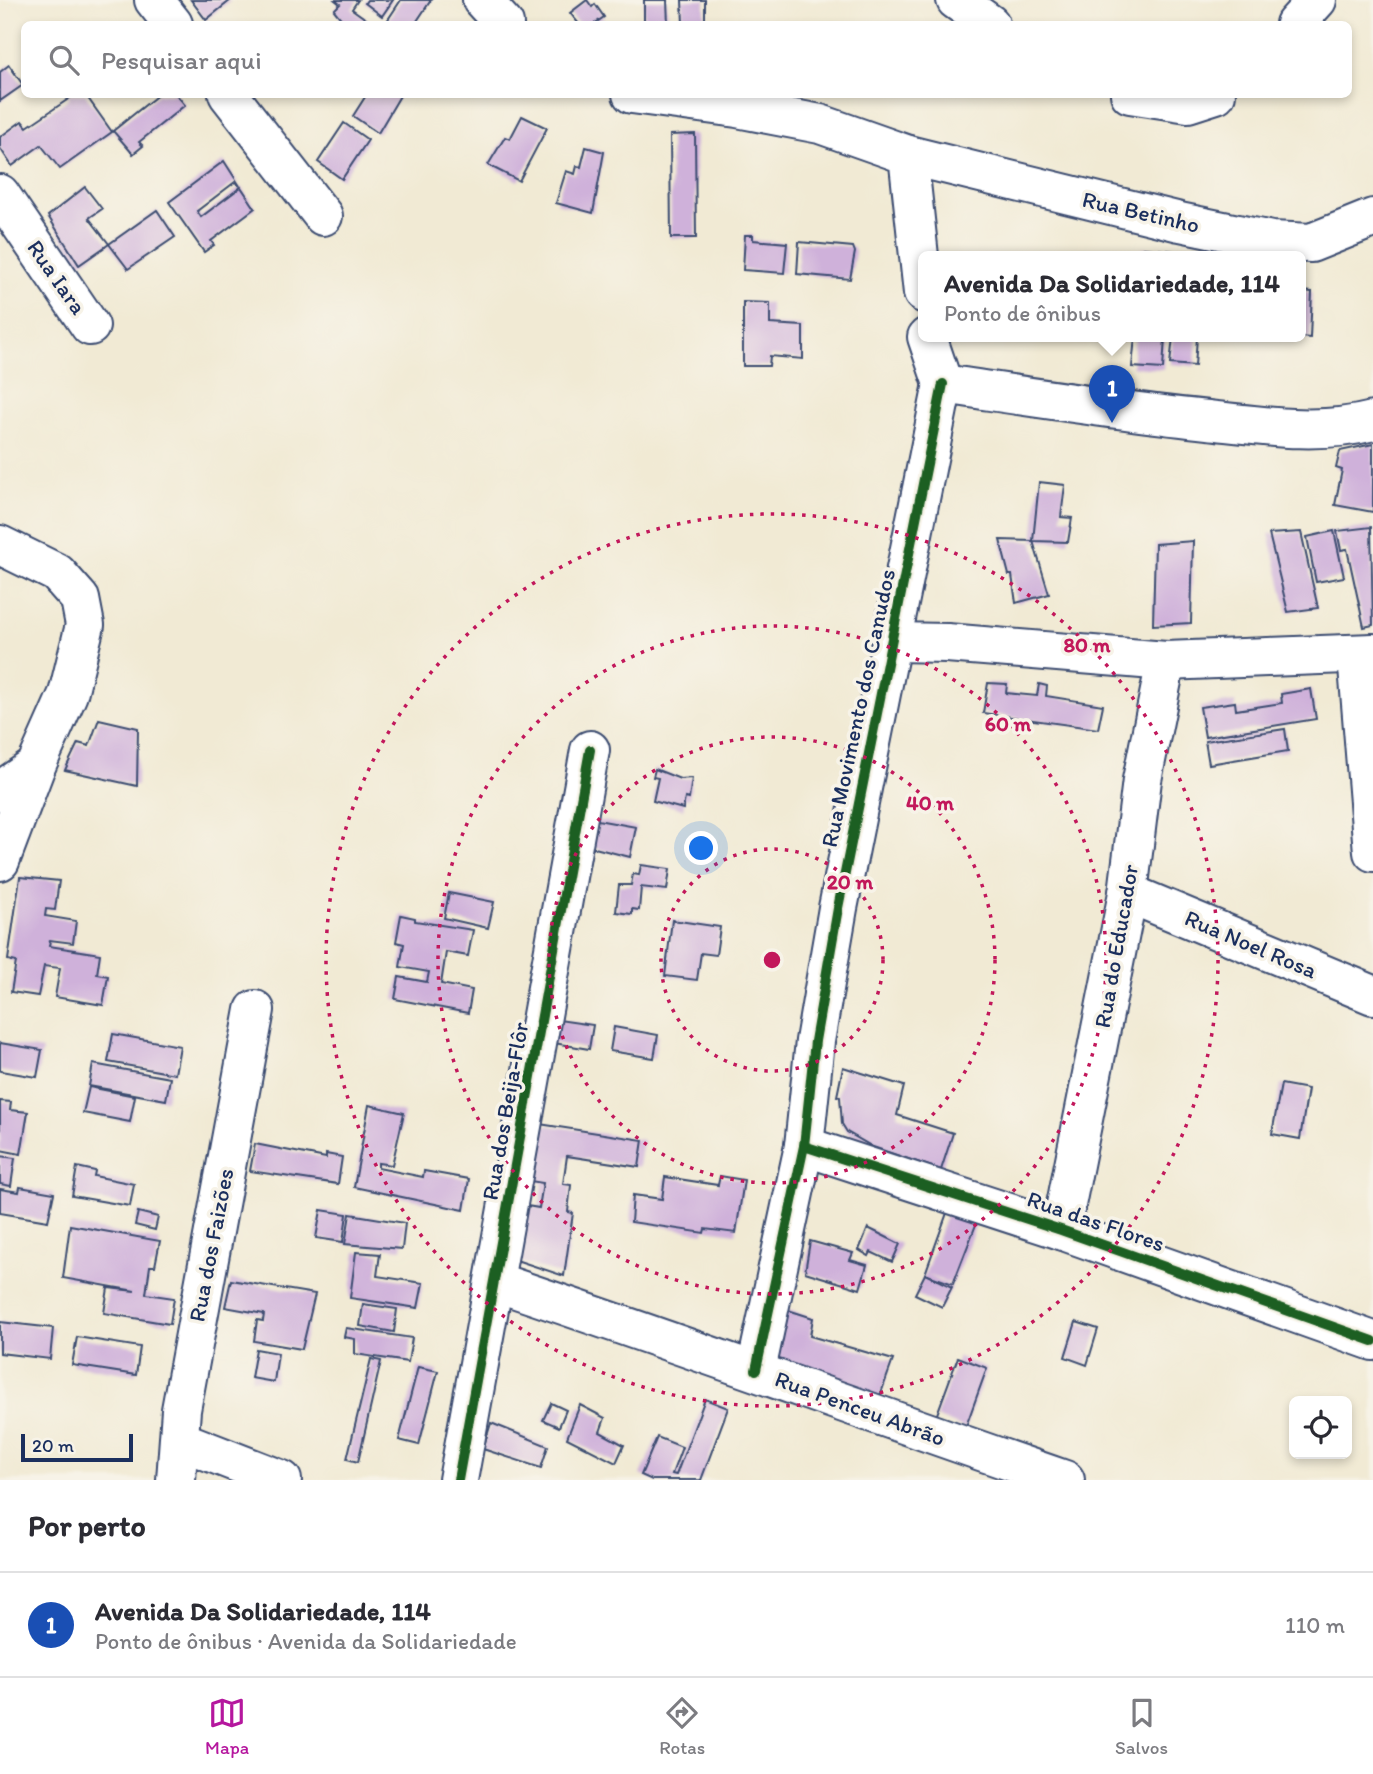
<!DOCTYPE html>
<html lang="pt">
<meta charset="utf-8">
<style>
:root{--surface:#fff;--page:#f7f7f7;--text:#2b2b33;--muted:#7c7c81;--line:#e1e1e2;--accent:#b5179e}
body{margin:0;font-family:Itim,sans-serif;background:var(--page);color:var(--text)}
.controls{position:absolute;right:21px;bottom:21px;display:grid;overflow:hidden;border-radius:10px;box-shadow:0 4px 10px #0003}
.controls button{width:63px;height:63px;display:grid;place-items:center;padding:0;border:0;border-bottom:2px solid var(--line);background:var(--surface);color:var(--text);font:35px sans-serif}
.scale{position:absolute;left:21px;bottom:18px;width:112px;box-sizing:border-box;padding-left:7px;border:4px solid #1b2f5e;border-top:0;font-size:19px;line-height:24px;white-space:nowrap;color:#1b2f5e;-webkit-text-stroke:5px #f7f3e8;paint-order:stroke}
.you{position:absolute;left:702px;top:849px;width:24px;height:24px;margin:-18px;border:5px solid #fff;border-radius:50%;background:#1a73e8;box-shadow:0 0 0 10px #1a73e833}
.badge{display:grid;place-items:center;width:46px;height:46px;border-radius:50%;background:var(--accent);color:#fff;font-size:23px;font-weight:700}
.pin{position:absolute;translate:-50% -58px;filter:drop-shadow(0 2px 4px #0008)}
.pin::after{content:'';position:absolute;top:37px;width:24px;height:21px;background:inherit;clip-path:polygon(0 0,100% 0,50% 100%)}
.popup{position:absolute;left:918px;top:251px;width:388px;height:91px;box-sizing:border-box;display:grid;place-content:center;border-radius:10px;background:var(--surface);filter:drop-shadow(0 2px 5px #0005);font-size:23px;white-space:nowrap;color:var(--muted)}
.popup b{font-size:26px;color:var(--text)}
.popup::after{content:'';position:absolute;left:50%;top:100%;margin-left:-14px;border:14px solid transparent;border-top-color:var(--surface)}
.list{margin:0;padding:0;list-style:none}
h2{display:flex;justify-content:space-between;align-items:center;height:91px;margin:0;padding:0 28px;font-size:30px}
h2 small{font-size:23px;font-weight:400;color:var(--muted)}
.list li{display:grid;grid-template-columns:46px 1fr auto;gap:21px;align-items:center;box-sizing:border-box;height:105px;padding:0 28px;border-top:2px solid var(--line)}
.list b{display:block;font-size:26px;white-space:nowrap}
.list p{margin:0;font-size:23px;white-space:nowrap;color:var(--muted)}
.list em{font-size:23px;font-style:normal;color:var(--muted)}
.icon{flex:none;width:38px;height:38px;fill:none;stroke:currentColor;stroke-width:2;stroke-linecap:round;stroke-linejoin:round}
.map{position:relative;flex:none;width:1373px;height:1480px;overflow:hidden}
.search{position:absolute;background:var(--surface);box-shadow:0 4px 10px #0003;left:21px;right:21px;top:21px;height:77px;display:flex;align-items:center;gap:18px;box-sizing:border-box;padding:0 24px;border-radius:10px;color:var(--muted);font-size:26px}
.sheet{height:196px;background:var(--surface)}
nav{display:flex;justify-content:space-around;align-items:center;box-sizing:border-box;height:98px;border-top:2px solid var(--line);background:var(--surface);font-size:19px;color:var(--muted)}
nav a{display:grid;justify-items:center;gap:4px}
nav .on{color:var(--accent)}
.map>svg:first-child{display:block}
.building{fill:#cfb1da}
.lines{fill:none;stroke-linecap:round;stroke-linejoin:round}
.minor-casing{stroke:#3b4b70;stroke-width:42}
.minor{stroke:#fff;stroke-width:38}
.cycleway-casing{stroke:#f7f3e8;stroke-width:15}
.cycleway{stroke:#1b5e20;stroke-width:10}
.ring{fill:none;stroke:#c2185b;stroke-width:3.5;stroke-dasharray:3.5 7}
.labels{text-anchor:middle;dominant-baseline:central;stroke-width:7;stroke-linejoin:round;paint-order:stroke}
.street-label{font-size:23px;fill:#1b2f5e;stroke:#f7f3e8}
.centre{fill:#c2185b;stroke:#f7f3e8;stroke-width:3.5}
.ring-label{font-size:21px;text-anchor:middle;font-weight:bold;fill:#c2185b;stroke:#f7f3e8;stroke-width:7;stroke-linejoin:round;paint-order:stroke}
</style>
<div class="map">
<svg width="1373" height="1480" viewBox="0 0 1373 1480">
<rect width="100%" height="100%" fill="#f7f3e8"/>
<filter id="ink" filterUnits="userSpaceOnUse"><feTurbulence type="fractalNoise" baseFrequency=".0143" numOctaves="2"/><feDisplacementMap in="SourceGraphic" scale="14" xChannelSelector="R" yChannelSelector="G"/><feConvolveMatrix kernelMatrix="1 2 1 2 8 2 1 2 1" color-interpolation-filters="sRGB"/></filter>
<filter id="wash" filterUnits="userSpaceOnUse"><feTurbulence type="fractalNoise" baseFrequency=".00686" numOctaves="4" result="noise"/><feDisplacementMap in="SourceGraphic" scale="28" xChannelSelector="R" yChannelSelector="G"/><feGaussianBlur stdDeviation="1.57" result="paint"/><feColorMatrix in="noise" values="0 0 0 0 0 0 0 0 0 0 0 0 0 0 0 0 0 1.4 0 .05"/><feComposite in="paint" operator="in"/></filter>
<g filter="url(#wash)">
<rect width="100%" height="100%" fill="#f1ead4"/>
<g id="blocks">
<!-- building -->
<g class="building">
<path d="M 191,0 L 231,0 L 206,20 Z"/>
<path d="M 335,0 L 358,0 L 352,9 L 373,24 L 340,24 L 343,21 L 334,10 L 340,4 Z"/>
<path d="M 367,0 L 393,0 L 382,16 L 365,3 Z"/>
<path d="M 401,0 L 431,0 L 415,24 L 385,24 Z"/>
<path d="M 587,0 L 592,7 L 595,4 L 604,17 L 594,24 L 579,24 L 570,13 Z"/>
<path d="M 644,0 L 667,0 L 668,24 L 644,24 Z"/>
<path d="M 682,0 L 705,0 L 705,24 L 683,24 Z"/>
<path d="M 9,65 L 23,85 L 0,101 L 0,72 Z"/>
<path d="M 68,94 L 85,94 L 112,132 L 60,169 L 41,145 L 12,166 L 0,148 L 0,137 L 22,121 L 27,127 L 70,98 Z"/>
<path d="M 159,94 L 176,94 L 185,105 L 139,142 L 143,146 L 133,154 L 113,131 Z"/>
<path d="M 367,94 L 401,94 L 378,133 L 353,116 Z"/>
<path d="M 522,116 L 547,128 L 519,181 L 488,165 L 505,137 L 510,139 Z"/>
<path d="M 344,123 L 368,140 L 342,179 L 318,162 Z"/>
<path d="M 695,134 L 696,238 L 671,238 L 670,135 Z"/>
<path d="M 586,147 L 604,152 L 593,213 L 556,203 L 566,171 L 575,174 L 577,166 L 581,167 Z"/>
<path d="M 224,161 L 240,186 L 235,182 L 197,211 L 201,217 L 241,187 L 255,208 L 211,241 L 214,245 L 204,252 L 169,202 Z"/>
<path d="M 85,187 L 102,209 L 89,218 L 109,244 L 79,265 L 48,216 Z"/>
<path d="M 157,210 L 175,237 L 128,269 L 109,244 Z"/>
<path d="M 745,235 L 753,235 L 753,240 L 787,243 L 784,273 L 743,270 Z"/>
<path d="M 799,242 L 853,247 L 855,252 L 850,279 L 797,274 Z"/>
<path d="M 1143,248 L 1173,251 L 1172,257 L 1142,257 Z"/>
<path d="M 1301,291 L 1312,292 L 1310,338 L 1301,337 Z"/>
<path d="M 743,302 L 770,303 L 770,324 L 803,326 L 803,359 L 770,356 L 769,366 L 743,366 Z"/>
<path d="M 1135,337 L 1165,337 L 1163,369 L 1132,367 Z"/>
<path d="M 1173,337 L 1197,337 L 1195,366 L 1170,364 Z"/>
<path d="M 1373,444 L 1373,512 L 1335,505 L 1342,470 L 1336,468 L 1340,451 Z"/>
<path d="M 1039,482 L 1065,485 L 1061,517 L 1072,518 L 1068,542 L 1033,541 Z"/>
<path d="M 1371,527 L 1373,625 L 1364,627 L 1347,549 L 1341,550 L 1337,531 Z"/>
<path d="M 1334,531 L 1344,577 L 1316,582 L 1307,537 Z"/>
<path d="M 1301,532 L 1318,608 L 1288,612 L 1269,534 Z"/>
<path d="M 1000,540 L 1033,541 L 1049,594 L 1016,603 L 1012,575 L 1009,575 Z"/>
<path d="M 1193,541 L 1191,623 L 1153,625 L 1155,544 Z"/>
<path d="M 988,683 L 1007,684 L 1006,693 L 1037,696 L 1039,684 L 1047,686 L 1046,696 L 1103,705 L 1098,729 L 983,713 Z"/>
<path d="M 1311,689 L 1316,719 L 1205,737 L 1200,707 L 1235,702 L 1236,710 L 1282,703 L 1281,694 Z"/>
<path d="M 99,719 L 138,728 L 137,786 L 65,770 L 78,743 L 89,746 Z"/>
<path d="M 1285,729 L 1288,751 L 1209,764 L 1205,741 Z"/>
<path d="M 655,769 L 680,779 L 692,778 L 689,799 L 685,798 L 683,809 L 653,801 L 658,778 L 653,777 Z"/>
<path d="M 581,817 L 636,827 L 630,857 L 575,843 Z"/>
<path d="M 641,865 L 670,869 L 667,890 L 641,887 L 639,910 L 632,909 L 632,914 L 616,912 L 619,885 L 631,885 L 633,874 L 639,875 Z"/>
<path d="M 20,877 L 59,881 L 55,910 L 46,909 L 45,916 L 76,921 L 73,943 L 50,940 L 49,946 L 100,954 L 97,974 L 108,976 L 103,1005 L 55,997 L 60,968 L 44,966 L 38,996 L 11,992 L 16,962 L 8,960 Z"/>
<path d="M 449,893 L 494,902 L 488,928 L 444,918 Z"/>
<path d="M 401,915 L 415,918 L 415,921 L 473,930 L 468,956 L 446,952 L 441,984 L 472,990 L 468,1013 L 395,999 L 399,977 L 427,982 L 429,972 L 400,967 L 404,944 L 396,942 Z"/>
<path d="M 672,920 L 720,927 L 716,955 L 701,953 L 697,980 L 665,976 Z"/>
<path d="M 545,1018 L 593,1025 L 589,1049 L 542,1041 Z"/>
<path d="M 614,1027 L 658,1035 L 654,1058 L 610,1051 Z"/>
<path d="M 113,1034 L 180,1046 L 175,1074 L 108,1062 Z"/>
<path d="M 0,1043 L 42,1050 L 37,1077 L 0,1071 Z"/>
<path d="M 93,1064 L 170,1078 L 166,1100 L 89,1086 Z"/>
<path d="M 843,1067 L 904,1086 L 897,1115 L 953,1133 L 941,1170 L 873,1147 L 847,1132 L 842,1124 L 840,1097 L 837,1096 Z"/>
<path d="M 1281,1084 L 1308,1089 L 1300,1139 L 1272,1134 Z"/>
<path d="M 89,1087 L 135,1096 L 130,1122 L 83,1113 Z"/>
<path d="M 0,1101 L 11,1102 L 10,1110 L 28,1112 L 21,1154 L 0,1150 Z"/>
<path d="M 369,1105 L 404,1113 L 392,1165 L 378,1163 L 378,1168 L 423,1177 L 424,1171 L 469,1179 L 464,1210 L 354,1187 Z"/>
<path d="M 533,1123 L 643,1140 L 639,1167 L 567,1156 L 563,1184 L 571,1185 L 568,1212 L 573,1213 L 564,1276 L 516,1260 L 521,1205 L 539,1208 L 543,1183 L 524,1180 Z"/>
<path d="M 255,1144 L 326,1158 L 326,1154 L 342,1157 L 338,1184 L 250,1171 Z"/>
<path d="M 0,1156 L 15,1158 L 11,1186 L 0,1184 Z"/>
<path d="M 77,1167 L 95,1171 L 94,1176 L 134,1184 L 130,1206 L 72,1196 Z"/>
<path d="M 720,1176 L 744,1180 L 736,1233 L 705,1229 L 704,1233 L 631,1222 L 633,1195 L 662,1199 L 665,1177 L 718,1185 Z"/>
<path d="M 20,1187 L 54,1193 L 48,1221 L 0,1213 L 0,1189 L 19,1192 Z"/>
<path d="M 321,1210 L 347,1214 L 343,1242 L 316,1238 Z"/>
<path d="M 138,1212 L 158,1217 L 155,1230 L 135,1225 Z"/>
<path d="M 947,1213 L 977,1222 L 953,1284 L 925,1274 Z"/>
<path d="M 350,1214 L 405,1223 L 402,1249 L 345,1244 Z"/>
<path d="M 70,1225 L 160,1241 L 155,1266 L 150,1266 L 146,1294 L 174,1298 L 170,1324 L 104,1313 L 108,1288 L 135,1291 L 63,1278 Z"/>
<path d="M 868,1228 L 900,1244 L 892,1262 L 871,1252 L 869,1256 L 859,1250 Z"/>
<path d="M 810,1241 L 853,1253 L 850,1260 L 867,1265 L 860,1289 L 805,1272 Z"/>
<path d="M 356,1252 L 380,1254 L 377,1276 L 423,1283 L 418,1308 L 350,1298 Z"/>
<path d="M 925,1274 L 952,1287 L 942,1307 L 915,1294 Z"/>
<path d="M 231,1280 L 315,1294 L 302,1349 L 254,1341 L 257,1320 L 263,1321 L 264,1314 L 225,1307 Z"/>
<path d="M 363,1304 L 397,1309 L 394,1332 L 360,1326 Z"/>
<path d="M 785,1309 L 813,1318 L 810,1336 L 893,1360 L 877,1404 L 771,1367 Z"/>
<path d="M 0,1322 L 53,1328 L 50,1359 L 0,1353 Z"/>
<path d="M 1076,1322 L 1098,1329 L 1087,1365 L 1065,1357 Z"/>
<path d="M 346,1328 L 412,1338 L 408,1362 L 355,1354 L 355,1339 L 344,1337 Z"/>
<path d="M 77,1337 L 140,1347 L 136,1375 L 72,1365 Z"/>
<path d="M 256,1349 L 278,1353 L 274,1382 L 251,1378 Z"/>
<path d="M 958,1357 L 987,1368 L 965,1429 L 936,1417 Z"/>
<path d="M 371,1359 L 381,1361 L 358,1462 L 347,1459 Z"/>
<path d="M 418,1367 L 438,1371 L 419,1445 L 399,1440 Z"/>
<path d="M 705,1399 L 728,1408 L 701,1480 L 652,1480 L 641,1475 L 657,1437 L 682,1447 L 672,1474 L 676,1475 Z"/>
<path d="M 551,1403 L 566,1410 L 559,1427 L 543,1420 Z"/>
<path d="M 580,1405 L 605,1418 L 600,1432 L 624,1445 L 616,1463 L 567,1438 Z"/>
<path d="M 491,1423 L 548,1446 L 541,1468 L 483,1449 Z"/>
</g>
</g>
</g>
<g filter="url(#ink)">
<use href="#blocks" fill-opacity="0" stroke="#3b4b70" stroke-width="2"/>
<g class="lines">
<!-- minor casing -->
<g class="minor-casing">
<g id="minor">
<path d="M 154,0 L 173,24"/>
<path d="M 482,0 L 504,24"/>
<path d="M 956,0 L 990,24"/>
<path d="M 1295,24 L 1317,0"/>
<path d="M 228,94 L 323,216"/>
<path d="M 632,94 L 737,108 L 820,124 L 908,155 L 923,293"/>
<path d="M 1130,94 L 1188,103 L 1216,94"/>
<path d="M 908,155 L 1180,222 L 1272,241 L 1311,243 L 1373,218"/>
<path d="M 0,194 L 90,326"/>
<path d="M 927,337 L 943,384 C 1032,397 1120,411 1208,420 C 1263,426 1319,435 1373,421"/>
<path d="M 0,545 L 57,573 L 80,599 L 85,625 L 68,694 L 36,766 L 0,791"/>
<path d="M 894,642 L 947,643 L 1166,661 L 1373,653"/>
<path d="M 1357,654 L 1373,852"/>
<path d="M 0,861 L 36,766"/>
<path d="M 1128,893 L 1373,995"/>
<path d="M 804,1146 L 1061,1230 L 1373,1341"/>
<path d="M 1061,1230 L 1128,893 L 1142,780 L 1166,661"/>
<path d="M 496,1282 C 687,1346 875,1415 1065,1480"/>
<path d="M 756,1370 L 804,1146 L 815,1041 L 838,908 L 943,384"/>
<path d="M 179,1440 L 282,1480"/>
<path d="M 176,1480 L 181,1410 L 255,1010"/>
<path d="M 458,1480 L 590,750"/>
</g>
</g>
<!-- minor -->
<use href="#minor" class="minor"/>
<!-- cycleway casing -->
<g class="cycleway-casing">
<g id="cycleway">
<path d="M 804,1146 L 1061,1230 L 1373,1341"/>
<path d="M 756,1370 L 804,1146 L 815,1041 L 838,908 L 943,384"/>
<path d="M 458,1480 L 590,750"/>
</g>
</g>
<!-- cycleway -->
<use href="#cycleway" class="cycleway"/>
</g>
</g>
<!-- distance rings -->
<g class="ring">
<circle cx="772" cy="960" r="111"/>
<circle cx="772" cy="960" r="223"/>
<circle cx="772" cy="960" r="334"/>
<circle cx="772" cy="960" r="446"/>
</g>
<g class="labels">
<!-- street labels -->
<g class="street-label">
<text transform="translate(1141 212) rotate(13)">Rua Betinho</text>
<text transform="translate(57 277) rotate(55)">Rua Iara</text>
<text transform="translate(858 708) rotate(-78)">Rua Movimento dos Canudos</text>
<text transform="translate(1251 944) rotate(23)">Rua Noel Rosa</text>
<text transform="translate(1116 946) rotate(-80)">Rua do Educador</text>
<text transform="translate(505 1111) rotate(-80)">Rua dos Beija-Flôr</text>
<text transform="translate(1096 1221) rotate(19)">Rua das Flores</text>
<text transform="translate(211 1245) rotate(-79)">Rua dos Faizões</text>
<text transform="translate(860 1408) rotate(20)">Rua Penceu Abrão</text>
</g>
</g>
<circle cx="772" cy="960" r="10" class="centre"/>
<g class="ring-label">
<text x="1087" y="652">80 m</text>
<text x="1008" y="731">60 m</text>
<text x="930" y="810">40 m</text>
<text x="850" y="889">20 m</text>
</g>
</svg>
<div class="controls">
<button><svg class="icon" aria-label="locate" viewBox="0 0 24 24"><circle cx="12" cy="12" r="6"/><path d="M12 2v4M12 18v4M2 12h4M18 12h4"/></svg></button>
</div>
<div class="scale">20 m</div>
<div class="you"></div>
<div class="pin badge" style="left:1112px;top:423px;background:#1a4fb4">1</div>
<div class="popup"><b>Avenida Da Solidariedade, 114</b>Ponto de ônibus</div>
<div class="search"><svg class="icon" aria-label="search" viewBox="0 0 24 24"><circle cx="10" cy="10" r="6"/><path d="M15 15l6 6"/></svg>Pesquisar aqui</div>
</div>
<section class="sheet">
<h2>Por perto<small></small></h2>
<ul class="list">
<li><span class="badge" style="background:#1a4fb4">1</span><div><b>Avenida Da Solidariedade, 114</b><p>Ponto de ônibus · Avenida da Solidariedade</p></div><em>110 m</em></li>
</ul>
</section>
<nav>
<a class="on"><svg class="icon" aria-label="map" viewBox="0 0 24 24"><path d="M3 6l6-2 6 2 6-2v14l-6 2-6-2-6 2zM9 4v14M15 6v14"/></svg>Mapa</a>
<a><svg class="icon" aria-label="directions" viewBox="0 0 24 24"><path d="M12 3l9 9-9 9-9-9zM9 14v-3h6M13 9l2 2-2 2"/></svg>Rotas</a>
<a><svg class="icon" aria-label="saved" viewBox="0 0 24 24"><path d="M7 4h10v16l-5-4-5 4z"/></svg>Salvos</a>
</nav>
